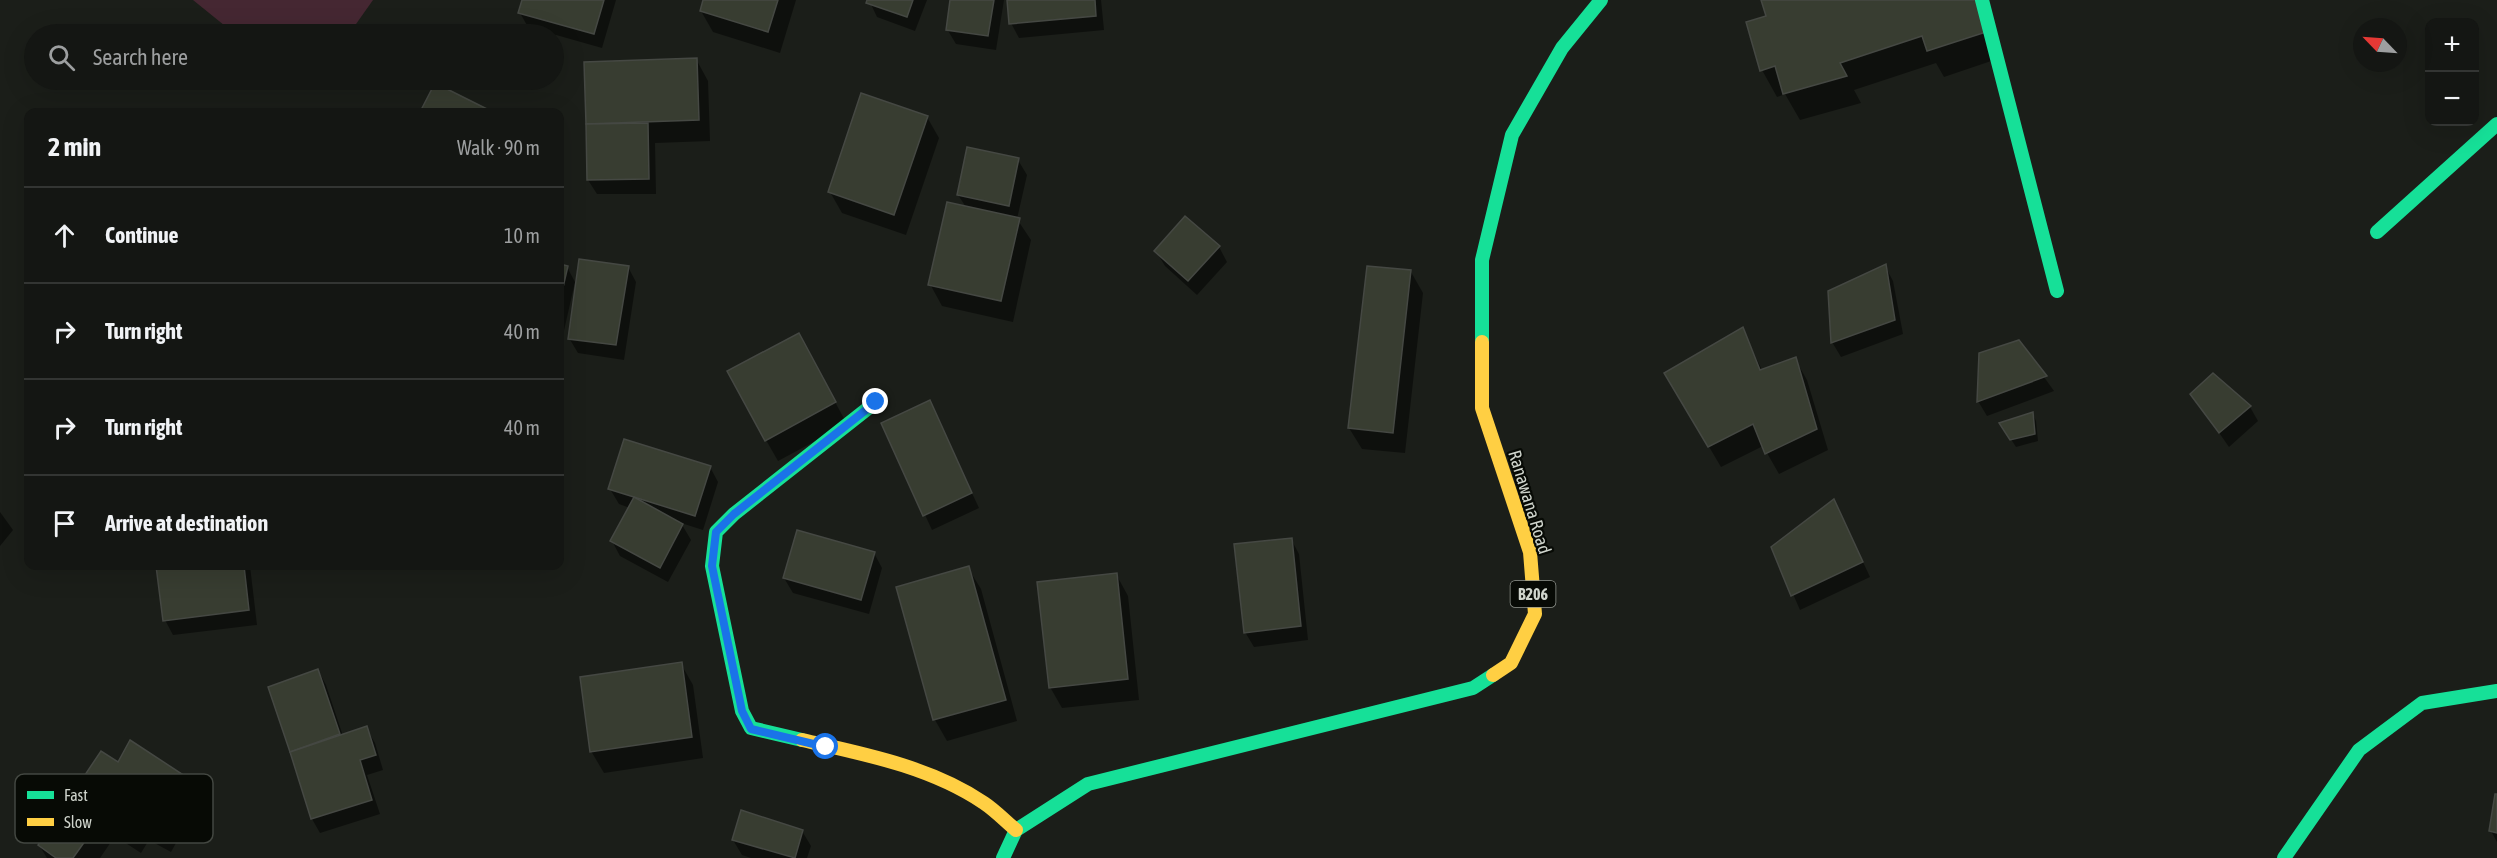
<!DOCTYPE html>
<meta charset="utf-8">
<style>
:root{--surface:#141613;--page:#212321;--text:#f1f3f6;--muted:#9d9fa0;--line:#333533}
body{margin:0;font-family:"Asap Condensed",sans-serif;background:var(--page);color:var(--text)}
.controls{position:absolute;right:18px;top:18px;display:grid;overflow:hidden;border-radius:12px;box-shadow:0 6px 24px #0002}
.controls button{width:54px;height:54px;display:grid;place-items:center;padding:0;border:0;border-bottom:2px solid var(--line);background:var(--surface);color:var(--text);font:30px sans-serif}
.compass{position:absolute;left:2353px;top:18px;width:54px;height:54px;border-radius:50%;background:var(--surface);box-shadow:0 6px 24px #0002;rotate:295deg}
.stop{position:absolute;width:18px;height:18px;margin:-14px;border:4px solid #1a73e8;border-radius:50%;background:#fff}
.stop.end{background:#1a73e8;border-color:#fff;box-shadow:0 2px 6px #0008}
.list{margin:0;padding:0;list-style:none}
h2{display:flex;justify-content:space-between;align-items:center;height:78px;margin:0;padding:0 24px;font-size:26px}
h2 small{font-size:20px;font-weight:400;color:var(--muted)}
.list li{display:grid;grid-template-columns:39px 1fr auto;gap:18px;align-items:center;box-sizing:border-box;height:96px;padding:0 24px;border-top:2px solid var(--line)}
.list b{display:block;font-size:22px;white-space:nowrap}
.list em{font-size:20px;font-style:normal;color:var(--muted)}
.icon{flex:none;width:33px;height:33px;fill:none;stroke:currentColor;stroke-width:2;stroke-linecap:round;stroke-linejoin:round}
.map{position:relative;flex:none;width:2497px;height:858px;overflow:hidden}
.search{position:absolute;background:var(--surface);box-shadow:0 6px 24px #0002;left:24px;top:24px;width:540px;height:66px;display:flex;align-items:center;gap:15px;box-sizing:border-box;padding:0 21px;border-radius:33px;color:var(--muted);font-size:22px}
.panel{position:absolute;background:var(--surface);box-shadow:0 6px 24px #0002;left:24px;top:108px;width:540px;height:462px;border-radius:12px}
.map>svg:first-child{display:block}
.green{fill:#452732}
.shadow{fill:#0007;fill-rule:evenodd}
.building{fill:#383d31;stroke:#454843;stroke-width:1.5}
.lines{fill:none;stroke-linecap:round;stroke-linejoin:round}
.fast{stroke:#16e098;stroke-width:14}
.slow{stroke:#ffcf43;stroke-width:14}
.route{stroke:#1a73e8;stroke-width:8}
.labels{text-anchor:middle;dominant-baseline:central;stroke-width:4.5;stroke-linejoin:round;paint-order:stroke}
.shield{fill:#070a05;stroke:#939790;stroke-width:1.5}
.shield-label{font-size:16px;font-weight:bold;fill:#cfd4cc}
.street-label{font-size:18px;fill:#cfd4cc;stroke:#070a05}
.key{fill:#070a05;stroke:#434741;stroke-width:1.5}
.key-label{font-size:16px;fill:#cfd4cc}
</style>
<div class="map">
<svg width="2497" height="858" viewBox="0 0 2497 858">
<rect width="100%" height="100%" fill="#1b1e19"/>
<!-- green -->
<path class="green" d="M 193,0 L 373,0 L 349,34 L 235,34 Z"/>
<!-- shadow -->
<g class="shadow">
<path d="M 523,0 L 616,0 L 602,48 L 528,27 L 520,13 Z"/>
<path d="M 704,0 L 796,0 L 780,53 L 713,32 L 701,11 Z"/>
<path d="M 869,0 L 927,0 L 915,31 L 877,17 Z"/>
<path d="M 952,0 L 1004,0 L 996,50 L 956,44 L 947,29 Z"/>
<path d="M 1008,0 L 1101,0 L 1104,30 L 1019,38 L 1011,23 Z"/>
<path d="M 1763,0 L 1981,0 L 2000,58 L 1944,77 L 1936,63 L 1854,90 L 1861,103 L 1800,120 L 1785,94 L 1777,97 L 1762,70 L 1768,17 Z"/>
<path d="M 696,59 L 708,81 L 710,141 L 655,143 L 656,194 L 597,194 L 588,180 L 588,124 Z"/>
<path d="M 436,85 L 489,112 L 421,112 Z"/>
<path d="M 927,117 L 939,138 L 906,235 L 842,213 L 830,192 Z"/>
<path d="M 1018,160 L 1027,175 L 1017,219 L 1031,240 L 1013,322 L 942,306 L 930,284 L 966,207 L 958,195 Z"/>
<path d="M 1219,247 L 1227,262 L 1197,295 L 1165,266 L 1156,251 Z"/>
<path d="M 560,265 L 567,267 L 575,282 L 560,348 Z"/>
<path d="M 1885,266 L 1893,281 L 1903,334 L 1841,357 L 1832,342 Z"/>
<path d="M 628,267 L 636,282 L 624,360 L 578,353 L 569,338 Z"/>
<path d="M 1411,272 L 1423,293 L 1405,453 L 1362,449 L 1349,428 Z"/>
<path d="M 1742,329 L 1762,370 L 1795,359 L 1807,380 L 1828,450 L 1779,474 L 1763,446 L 1721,467 L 1666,374 Z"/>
<path d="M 2019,342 L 2054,391 L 1987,416 L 1978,401 Z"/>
<path d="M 810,356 L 847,424 L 778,461 L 766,440 Z"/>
<path d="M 2192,394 L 2250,407 L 2258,421 L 2229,447 Z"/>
<path d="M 929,402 L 979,508 L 932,530 L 883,424 Z"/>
<path d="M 2033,414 L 2036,421 L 2038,441 L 2016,447 L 2005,430 Z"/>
<path d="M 710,467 L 718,482 L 703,530 L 681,523 L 691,540 L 668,582 L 620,556 L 612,541 L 630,508 L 619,504 L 610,489 Z"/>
<path d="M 0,512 L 13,530 L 0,546 Z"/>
<path d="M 1841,515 L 1870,577 L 1800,610 L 1773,548 Z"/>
<path d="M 1291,539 L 1299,554 L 1308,640 L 1254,647 L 1245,632 Z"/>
<path d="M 874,553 L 882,568 L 869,614 L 793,593 L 784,578 Z"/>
<path d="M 158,566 L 250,566 L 257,625 L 173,635 L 165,620 Z"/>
<path d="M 968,568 L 981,589 L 1017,721 L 947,741 L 935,720 L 898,588 Z"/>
<path d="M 1116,574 L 1128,596 L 1139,700 L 1062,708 L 1050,687 Z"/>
<path d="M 681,664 L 693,685 L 703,758 L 604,773 L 591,751 Z"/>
<path d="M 318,670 L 326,685 L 343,736 L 366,728 L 375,743 L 383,770 L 367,775 L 380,814 L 320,833 L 312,819 L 270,687 ZM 339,733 L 336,739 L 321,741 L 320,740 Z"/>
<path d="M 118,764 L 187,779 L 200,800 L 171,852 L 149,840 L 141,853 L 115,836 L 100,858 L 47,858 L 39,845 Z"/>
<path d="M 2497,796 L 2497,842 L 2491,831 Z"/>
<path d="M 802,831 L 811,846 L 807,858 L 751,858 L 742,855 L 733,840 Z"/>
</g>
<!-- building -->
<g class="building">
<path d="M 522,0 L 604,0 L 594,34 L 518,13 Z"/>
<path d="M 703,0 L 778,0 L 768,32 L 700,11 Z"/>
<path d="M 867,0 L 913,0 L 907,17 L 866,3 Z"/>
<path d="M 950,0 L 994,0 L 988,36 L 946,30 Z"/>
<path d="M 1007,0 L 1095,0 L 1096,16 L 1009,24 Z"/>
<path d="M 1761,0 L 1976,0 L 1986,32 L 1927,51 L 1922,36 L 1840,63 L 1847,76 L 1783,94 L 1775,66 L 1760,71 L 1746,22 L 1766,16 Z"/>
<path d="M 697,58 L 699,120 L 586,124 L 584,62 Z"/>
<path d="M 435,83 L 493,112 L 420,112 Z"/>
<path d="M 861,93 L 928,116 L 894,215 L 828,192 Z"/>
<path d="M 648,123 L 649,179 L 587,180 L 586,124 Z"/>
<path d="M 967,147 L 1019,158 L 1009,206 L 957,195 Z"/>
<path d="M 947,202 L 1020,218 L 1001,301 L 928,285 Z"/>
<path d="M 1185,216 L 1220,246 L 1188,281 L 1154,251 Z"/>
<path d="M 579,259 L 629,266 L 616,345 L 568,339 Z"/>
<path d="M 560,264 L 568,266 L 560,300 Z"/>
<path d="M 1886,264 L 1895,320 L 1831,343 L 1828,291 Z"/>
<path d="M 1367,266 L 1411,270 L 1393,433 L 1348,428 Z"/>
<path d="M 1743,327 L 1760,370 L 1796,357 L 1817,429 L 1765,454 L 1753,424 L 1708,447 L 1664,373 Z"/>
<path d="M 799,333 L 836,402 L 765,441 L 727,371 Z"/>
<path d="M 2019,340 L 2047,376 L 1977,402 L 1979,353 Z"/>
<path d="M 2213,373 L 2251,406 L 2219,433 L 2190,394 Z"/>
<path d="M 930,400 L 972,493 L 923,516 L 881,423 Z"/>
<path d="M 2033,412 L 2035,434 L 2010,440 L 1999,423 Z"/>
<path d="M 624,439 L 711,466 L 695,516 L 608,489 Z"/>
<path d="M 634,497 L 683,524 L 660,568 L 610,541 Z"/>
<path d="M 1834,499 L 1863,562 L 1791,596 L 1771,547 Z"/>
<path d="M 797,530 L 875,552 L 861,600 L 783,578 Z"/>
<path d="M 1292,538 L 1301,626 L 1244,633 L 1234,544 Z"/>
<path d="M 156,566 L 244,566 L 249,610 L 163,621 Z"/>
<path d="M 969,566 L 1006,700 L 933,720 L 896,587 Z"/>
<path d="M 1117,573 L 1128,679 L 1049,688 L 1037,582 Z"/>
<path d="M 682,662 L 692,737 L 590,752 L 580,677 Z"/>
<path d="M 318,669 L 340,734 L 290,752 L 268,687 Z"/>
<path d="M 367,726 L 376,755 L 360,760 L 372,800 L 311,819 L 290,752 Z"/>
<path d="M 130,740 L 188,778 L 159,831 L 137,820 L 128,833 L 103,816 L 73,858 L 56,858 L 38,845 L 101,751 L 118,762 Z"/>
<path d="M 2495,794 L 2497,794 L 2497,833 L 2489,831 Z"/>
<path d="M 741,810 L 803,830 L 795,858 L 732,840 Z"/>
</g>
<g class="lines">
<!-- fast -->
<g class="fast">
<path d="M 1982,0 L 2057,291"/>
<path d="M 2377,232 L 2497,124"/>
<path d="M 1482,342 L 1482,260 L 1512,135 L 1562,48 L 1601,0"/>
<path d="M 802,740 L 751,728 L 742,711 L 712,566 L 716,532 L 734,514 L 876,402"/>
<path d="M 1003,858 L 1016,830 L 1088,784 L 1473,688 L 1493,675"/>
<path d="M 2284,858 L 2359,750 L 2422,703 L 2497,691"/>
</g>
<!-- slow -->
<g class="slow">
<path d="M 1482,342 L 1482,408 L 1530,552 L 1535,614 L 1511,663 L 1493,675"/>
<path d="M 802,740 C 864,754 931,767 984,803 C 996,811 1005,821 1016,830"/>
</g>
</g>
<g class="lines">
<!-- route -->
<path class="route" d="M 826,747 L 751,729 L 742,711 L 712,566 L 716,532 L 734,514 L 876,402"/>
</g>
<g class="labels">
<!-- shield labels -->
<rect class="shield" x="1510.5" y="581" width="45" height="26" rx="4.5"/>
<g class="shield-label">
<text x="1533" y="594">B206</text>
</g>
<!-- street labels -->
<g class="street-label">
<text transform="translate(1530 502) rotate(73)">Ranawana Road</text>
</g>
</g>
<!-- legend -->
<rect x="15" y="774" width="198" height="69" rx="9" class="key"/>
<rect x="27" y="791" width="27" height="8" fill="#16e098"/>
<rect x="27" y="818" width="27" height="8" fill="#ffcf43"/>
<g class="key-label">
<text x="64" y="801">Fast</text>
<text x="64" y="828">Slow</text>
</g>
</svg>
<div class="controls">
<button>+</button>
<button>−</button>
</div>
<svg class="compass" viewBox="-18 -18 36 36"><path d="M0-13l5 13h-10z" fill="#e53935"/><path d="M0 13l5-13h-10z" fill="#9d9fa0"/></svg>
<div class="stop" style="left:826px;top:747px"></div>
<div class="stop end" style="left:876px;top:402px"></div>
<div class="search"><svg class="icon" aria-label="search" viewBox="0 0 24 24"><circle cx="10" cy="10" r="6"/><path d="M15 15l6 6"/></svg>Search here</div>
<section class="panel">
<h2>2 min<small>Walk · 90 m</small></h2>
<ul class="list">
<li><svg class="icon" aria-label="ahead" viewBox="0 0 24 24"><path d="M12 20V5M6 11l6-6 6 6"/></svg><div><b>Continue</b></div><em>10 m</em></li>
<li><svg class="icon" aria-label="right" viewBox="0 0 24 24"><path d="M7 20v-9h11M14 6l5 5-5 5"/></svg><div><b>Turn right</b></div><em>40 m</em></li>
<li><svg class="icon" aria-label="right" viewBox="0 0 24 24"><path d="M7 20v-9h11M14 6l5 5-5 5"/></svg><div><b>Turn right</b></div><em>40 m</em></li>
<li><svg class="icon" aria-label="arrive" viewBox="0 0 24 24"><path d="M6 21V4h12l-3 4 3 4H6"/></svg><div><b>Arrive at destination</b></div></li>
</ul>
</section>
</div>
